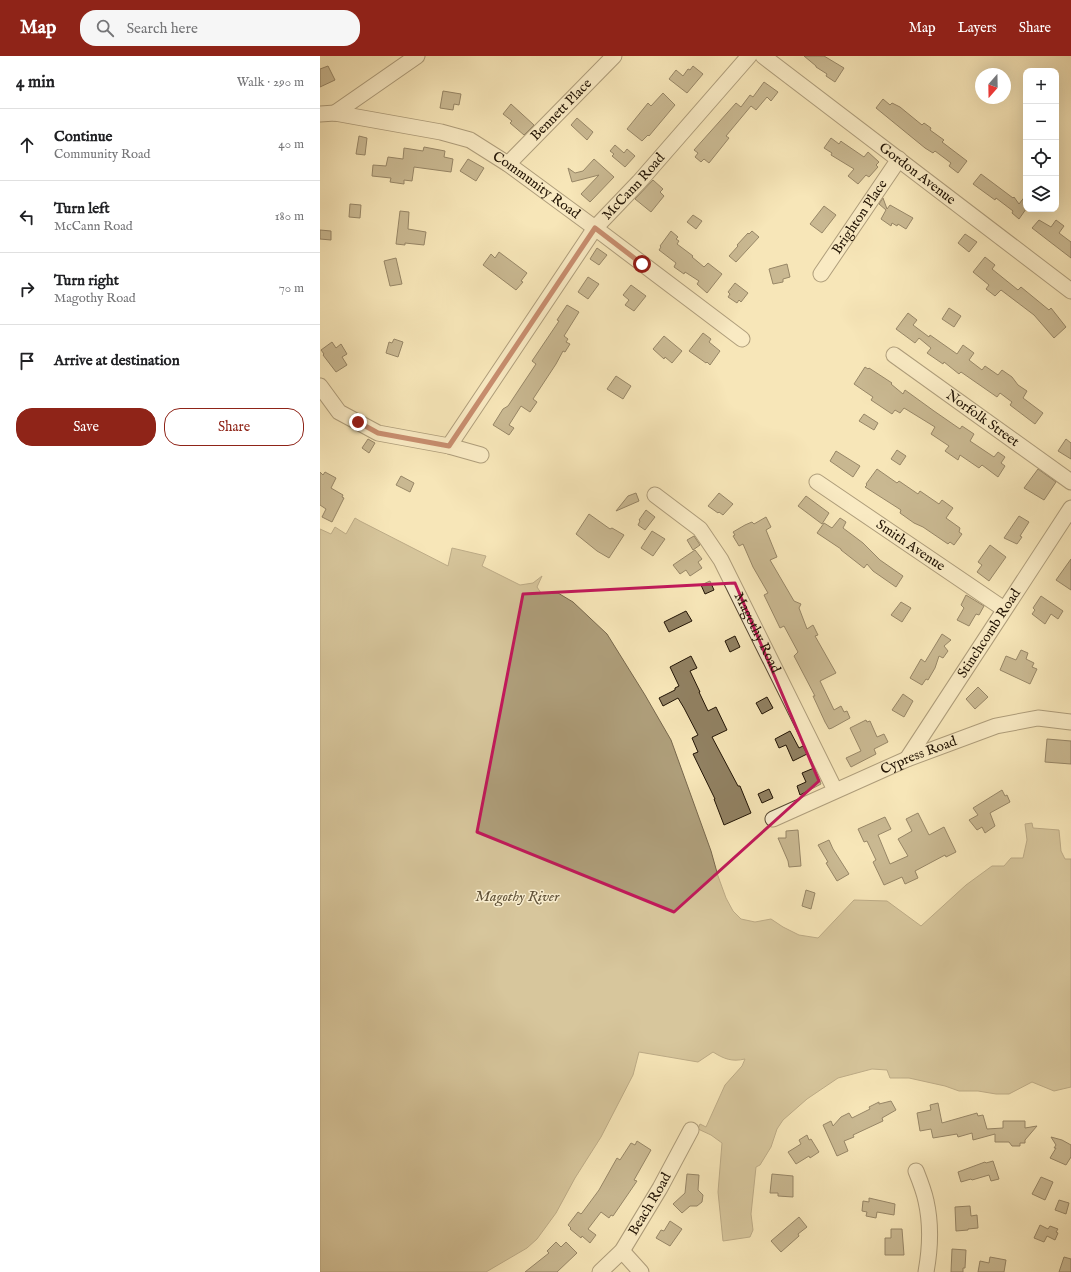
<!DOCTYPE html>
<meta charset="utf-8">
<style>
:root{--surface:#fff;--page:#f6f6f6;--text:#202124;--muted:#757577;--line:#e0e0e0;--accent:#8f2418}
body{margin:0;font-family:"IM FELL English",serif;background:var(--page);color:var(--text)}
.controls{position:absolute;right:12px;top:12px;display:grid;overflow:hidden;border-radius:8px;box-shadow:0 4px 16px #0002}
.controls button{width:36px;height:36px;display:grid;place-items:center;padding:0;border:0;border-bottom:1px solid var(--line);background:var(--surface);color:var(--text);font:20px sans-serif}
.compass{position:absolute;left:655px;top:12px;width:36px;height:36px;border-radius:50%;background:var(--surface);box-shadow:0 4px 16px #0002;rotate:200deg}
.stop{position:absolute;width:12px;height:12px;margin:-9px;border:3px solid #8f2418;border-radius:50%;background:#fff}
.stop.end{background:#8f2418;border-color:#fff;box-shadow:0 1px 4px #0008}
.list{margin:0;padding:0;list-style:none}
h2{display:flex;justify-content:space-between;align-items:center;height:52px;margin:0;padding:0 16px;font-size:17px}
h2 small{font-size:13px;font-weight:400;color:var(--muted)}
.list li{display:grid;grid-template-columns:26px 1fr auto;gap:12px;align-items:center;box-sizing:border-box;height:72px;padding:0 16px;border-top:1px solid var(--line)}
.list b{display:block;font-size:15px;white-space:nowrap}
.list p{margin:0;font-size:13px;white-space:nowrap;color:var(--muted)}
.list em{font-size:13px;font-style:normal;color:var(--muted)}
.actions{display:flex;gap:8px;padding:12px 16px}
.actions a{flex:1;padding:9px 0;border:1px solid var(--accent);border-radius:16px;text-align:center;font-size:14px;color:var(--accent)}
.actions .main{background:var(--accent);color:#fff}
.icon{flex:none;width:22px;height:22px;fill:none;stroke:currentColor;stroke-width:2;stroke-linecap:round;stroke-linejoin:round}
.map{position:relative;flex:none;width:751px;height:1216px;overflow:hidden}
header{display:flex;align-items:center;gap:24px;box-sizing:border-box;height:56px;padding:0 20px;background:var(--accent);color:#fff}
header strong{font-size:19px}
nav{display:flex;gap:22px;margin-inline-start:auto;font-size:14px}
.search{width:280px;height:36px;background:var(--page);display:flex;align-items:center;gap:10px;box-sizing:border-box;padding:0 14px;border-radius:16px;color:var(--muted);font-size:15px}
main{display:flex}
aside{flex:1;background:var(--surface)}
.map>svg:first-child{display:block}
.water{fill:#af9f7b;stroke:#77674c}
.building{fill:#918162;stroke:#221405}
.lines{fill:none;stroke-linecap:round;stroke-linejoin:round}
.minor-casing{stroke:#574832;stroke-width:17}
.minor{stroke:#faefd1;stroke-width:15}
.route{stroke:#8f2418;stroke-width:5}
.marked{fill:none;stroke:#c2185b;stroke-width:3;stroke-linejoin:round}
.labels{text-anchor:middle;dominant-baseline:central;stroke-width:3;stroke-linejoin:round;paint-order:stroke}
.street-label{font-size:14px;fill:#221405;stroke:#faefd1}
.water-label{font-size:15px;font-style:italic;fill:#61533a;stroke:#faefd1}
</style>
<header>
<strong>Map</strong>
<div class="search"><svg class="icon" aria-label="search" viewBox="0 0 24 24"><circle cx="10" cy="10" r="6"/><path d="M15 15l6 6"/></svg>Search here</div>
<nav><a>Map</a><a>Layers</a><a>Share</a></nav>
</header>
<main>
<aside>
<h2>4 min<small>Walk · 290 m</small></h2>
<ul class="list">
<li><svg class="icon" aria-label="ahead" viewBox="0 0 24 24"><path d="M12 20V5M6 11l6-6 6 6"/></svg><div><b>Continue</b><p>Community Road</p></div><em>40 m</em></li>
<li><svg class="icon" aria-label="left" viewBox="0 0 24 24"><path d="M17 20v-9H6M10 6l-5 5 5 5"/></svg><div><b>Turn left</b><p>McCann Road</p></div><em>180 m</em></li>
<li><svg class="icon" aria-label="right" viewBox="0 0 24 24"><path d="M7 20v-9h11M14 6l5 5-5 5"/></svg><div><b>Turn right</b><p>Magothy Road</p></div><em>70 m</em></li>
<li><svg class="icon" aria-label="arrive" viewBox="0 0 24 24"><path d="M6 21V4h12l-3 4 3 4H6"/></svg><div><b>Arrive at destination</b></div></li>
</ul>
<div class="actions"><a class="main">Save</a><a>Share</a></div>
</aside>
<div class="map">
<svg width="751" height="1216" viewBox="0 0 751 1216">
<rect width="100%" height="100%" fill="#f7e6b8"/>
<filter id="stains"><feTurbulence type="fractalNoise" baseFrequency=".005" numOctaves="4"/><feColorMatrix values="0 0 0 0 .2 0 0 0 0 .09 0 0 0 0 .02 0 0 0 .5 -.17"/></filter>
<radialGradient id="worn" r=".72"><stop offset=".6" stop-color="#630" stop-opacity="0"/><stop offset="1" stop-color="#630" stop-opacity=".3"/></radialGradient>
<!-- water -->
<path class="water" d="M 35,462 L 40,465 L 128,510 L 132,492 L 166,500 L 162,510 L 200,529 L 213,527 L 222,520 L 217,531 L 221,537 L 238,537 L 253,546 L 287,578 L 325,639 L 351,684 L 391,795 L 398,820 L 406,842 L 413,855 L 421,863 L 435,866 L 451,863 L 463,871 L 479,879 L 498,882 L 534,844 L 567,845 L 601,870 L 646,829 L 672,810 L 684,810 L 691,802 L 703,802 L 707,784 L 705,768 L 712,767 L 713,772 L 739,774 L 741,795 L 745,803 L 751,803 L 751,1031 L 734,1035 L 712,1026 L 689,1038 L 676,1038 L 658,1035 L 639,1035 L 625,1030 L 589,1022 L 570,1022 L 567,1014 L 552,1013 L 518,1022 L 487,1043 L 463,1064 L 457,1073 L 451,1091 L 440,1109 L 436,1111 L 431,1158 L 433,1174 L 430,1181 L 403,1185 L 398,1136 L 402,1087 L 391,1079 L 378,1073 L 380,1068 L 386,1071 L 405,1029 L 422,1010 L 425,1003 C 412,1006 404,1003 393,996 L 378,1006 L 319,996 L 313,1019 L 281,1081 L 255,1122 L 236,1157 L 217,1183 L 207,1192 L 166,1216 L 0,1216 L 0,473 L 11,478 L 15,471 L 26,478 Z"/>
<!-- building -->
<g class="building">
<path d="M 484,0 L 504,0 L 524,12 L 515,26 L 506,20 L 507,18 L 496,11 L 496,10 Z"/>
<path d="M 8,10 L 15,24 L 0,31 L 0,13 Z"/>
<path d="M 373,10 L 383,18 L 367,37 L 349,23 L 356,14 L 363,20 L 368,13 L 370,14 Z"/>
<path d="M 444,26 L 458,36 L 451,45 L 447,41 L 436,54 L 431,50 L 406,80 L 409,82 L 389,107 L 384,103 L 381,106 L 375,101 L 378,97 L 374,94 L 416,47 L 421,51 L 430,39 L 433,41 Z"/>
<path d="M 123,35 L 141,38 L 139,49 L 134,48 L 133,54 L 120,52 Z"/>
<path d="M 343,37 L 355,49 L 329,80 L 328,79 L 322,85 L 307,73 L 328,47 L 331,50 Z"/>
<path d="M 563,43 L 570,49 L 572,47 L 580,51 L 602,69 L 604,67 L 611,72 L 610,74 L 624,84 L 622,86 L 647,105 L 638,117 L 629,110 L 631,107 L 615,95 L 613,97 L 605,92 L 556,52 Z"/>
<path d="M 191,48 L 214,69 L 204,79 L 190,67 L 192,65 L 183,58 Z"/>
<path d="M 257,62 L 273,76 L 267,84 L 251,69 Z"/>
<path d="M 39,80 L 47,82 L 45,99 L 36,98 Z"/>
<path d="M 511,82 L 519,88 L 521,85 L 522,86 L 544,101 L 548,96 L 559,106 L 556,109 L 558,111 L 549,121 L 546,119 L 538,128 L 528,120 L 534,113 L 511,99 L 512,97 L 504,92 Z"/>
<path d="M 295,89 L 304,97 L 307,93 L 315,100 L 305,111 L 292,100 L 294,98 L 290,95 Z"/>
<path d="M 104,91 L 125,95 L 124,101 L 133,103 L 131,116 L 94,111 L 92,125 L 84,124 L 84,128 L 70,126 L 71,122 L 52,120 L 53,109 L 66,110 L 68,101 L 83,103 L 84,92 L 103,95 Z"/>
<path d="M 148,103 L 164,112 L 156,125 L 140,115 Z"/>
<path d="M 274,103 L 294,121 L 270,146 L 261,138 L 279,119 L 252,126 L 248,112 L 255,117 L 263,115 Z"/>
<path d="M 661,118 L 693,142 L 694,141 L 699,148 L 706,139 L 706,153 L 699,163 L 692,157 L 693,155 L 676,142 L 675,144 L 653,128 Z"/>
<path d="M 333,124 L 343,133 L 340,136 L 344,140 L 331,156 L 315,143 Z"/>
<path d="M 563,142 L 567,153 L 570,149 L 593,162 L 586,173 L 578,168 L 577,170 L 572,167 L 571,170 L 561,163 L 566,154 L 559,148 Z"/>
<path d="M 30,148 L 41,149 L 40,162 L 29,161 Z"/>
<path d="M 504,150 L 516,159 L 502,177 L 490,168 Z"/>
<path d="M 80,155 L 89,156 L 88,173 L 106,176 L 104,189 L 85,187 L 85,189 L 76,188 Z"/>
<path d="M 373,159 L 382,165 L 376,173 L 367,166 Z"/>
<path d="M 719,164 L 731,171 L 736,164 L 744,170 L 739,177 L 751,186 L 751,202 L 712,172 Z"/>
<path d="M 0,174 L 11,175 L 11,184 L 0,183 Z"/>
<path d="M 351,175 L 358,181 L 356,183 L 359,185 L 357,188 L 373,200 L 372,201 L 384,211 L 388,207 L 402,218 L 387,237 L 377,228 L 379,225 L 365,216 L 364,218 L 354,211 L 356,207 L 339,194 L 341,191 L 340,190 Z"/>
<path d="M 432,175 L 439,181 L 416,206 L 409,200 L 418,190 L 417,189 L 428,177 L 429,178 Z"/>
<path d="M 645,178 L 657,186 L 649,196 L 638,187 Z"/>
<path d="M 277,192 L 287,199 L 279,209 L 270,203 Z"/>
<path d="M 179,196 L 207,217 L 201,225 L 203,226 L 196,234 L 163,209 L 171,198 L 175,202 Z"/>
<path d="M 665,201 L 675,209 L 672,213 L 698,234 L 701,231 L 729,254 L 731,252 L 746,271 L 734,282 L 714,259 L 681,234 L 675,240 L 666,233 L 669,229 L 653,216 Z"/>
<path d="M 76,202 L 82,228 L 70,230 L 64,205 Z"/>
<path d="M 467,208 L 470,221 L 463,223 L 463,226 L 453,228 L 449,213 Z"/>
<path d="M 268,221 L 279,228 L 268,243 L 258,236 Z"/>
<path d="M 415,227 L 428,237 L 421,246 L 419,244 L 417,247 L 408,241 L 410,238 L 408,236 Z"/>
<path d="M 311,229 L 326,240 L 314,255 L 305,249 L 309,244 L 303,239 Z"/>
<path d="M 247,249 L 259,256 L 244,280 L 248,283 L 246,286 L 250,288 L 245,296 L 243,295 L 236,308 L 213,343 L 217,346 L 210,356 L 201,350 L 189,369 L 194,372 L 189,379 L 173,369 L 183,353 L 188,350 L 216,308 L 212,305 L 239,265 L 237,264 Z"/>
<path d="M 629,252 L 641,260 L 634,271 L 622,263 Z"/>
<path d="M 588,257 L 597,264 L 593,269 L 609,281 L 610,279 L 637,298 L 643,289 L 654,297 L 649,304 L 662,314 L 665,310 L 678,319 L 682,314 L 692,321 L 698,329 L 707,335 L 703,342 L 723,357 L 715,368 L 690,349 L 692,346 L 680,337 L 677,341 L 641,316 L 639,318 L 624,306 L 623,308 L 607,297 L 611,292 L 599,282 L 595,287 L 576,273 Z"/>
<path d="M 383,277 L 391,283 L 389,286 L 400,295 L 390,309 L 387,306 L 386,307 L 369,295 Z"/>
<path d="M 344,280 L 362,295 L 352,307 L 345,301 L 344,303 L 333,293 Z"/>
<path d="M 74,283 L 83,286 L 78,301 L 66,297 L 69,286 L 72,287 Z"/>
<path d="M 12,286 L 16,292 L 21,288 L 27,298 L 22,301 L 27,309 L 16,316 L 3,299 L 4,298 L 1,294 Z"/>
<path d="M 545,311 L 548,313 L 549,312 L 572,327 L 571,328 L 583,338 L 585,334 L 614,355 L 640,373 L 642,370 L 654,378 L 650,385 L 674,401 L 678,396 L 685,401 L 681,407 L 685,410 L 678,421 L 662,409 L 659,412 L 640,399 L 638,404 L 625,395 L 629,390 L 611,378 L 615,371 L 589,355 L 584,352 L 580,357 L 575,354 L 572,358 L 551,344 L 553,341 L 534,328 Z"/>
<path d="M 296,320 L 311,330 L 303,343 L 287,333 Z"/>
<path d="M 544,358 L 558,367 L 554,374 L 539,365 Z"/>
<path d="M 48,383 L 55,387 L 49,397 L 42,392 Z"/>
<path d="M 746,383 L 751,387 L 751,403 L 738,395 Z"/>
<path d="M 577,394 L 586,400 L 580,409 L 571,403 Z"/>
<path d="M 516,395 L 540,410 L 533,421 L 510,405 Z"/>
<path d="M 557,413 L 577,427 L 579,425 L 598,438 L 600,435 L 619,448 L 622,444 L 633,452 L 626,462 L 640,472 L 639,476 L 642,478 L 634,489 L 630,486 L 628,488 L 603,471 L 594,467 L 580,457 L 581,454 L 545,431 L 547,429 L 546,428 Z"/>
<path d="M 718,413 L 736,426 L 724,444 L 704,432 Z"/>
<path d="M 0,416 L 3,419 L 5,416 L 16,422 L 11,432 L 23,439 L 22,441 L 24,442 L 12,466 L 2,461 L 6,453 L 0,449 Z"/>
<path d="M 81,420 L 94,427 L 90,436 L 76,429 Z"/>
<path d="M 316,437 L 319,445 L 296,455 L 308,440 Z"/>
<path d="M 399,437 L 413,448 L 403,459 L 399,456 L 398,457 L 388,450 Z"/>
<path d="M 486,440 L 509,457 L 502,468 L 478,450 Z"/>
<path d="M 326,454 L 335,461 L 325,474 L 318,469 L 320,465 L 319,464 Z"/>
<path d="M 269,458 L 290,473 L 292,472 L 304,479 L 289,502 L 277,495 L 256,478 Z"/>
<path d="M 699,460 L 709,466 L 700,480 L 702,481 L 697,488 L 684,482 Z"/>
<path d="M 446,461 L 451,471 L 446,474 L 457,501 L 450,504 L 474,545 L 481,548 L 479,552 L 487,573 L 493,569 L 498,579 L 495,580 L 516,617 L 500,625 L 514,654 L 521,650 L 524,656 L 527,655 L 530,662 L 512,672 L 509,673 L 505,666 L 493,640 L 495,640 L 474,600 L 478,596 L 464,570 L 460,572 L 444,539 L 448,537 L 433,511 L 423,488 L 419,490 L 413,480 L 415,479 L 413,476 L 425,469 L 432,466 L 434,468 Z"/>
<path d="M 520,462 L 526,466 L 523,472 L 543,487 L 560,504 L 583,520 L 576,531 L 553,515 L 547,508 L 544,512 L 521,494 L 521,493 L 497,477 L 504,467 L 512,472 Z"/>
<path d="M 332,475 L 345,483 L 333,500 L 321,492 Z"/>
<path d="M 374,480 L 380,489 L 373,494 L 367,484 Z"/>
<path d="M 670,489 L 686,501 L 669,525 L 657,516 L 662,509 L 658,506 Z"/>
<path d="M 375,494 L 382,503 L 378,506 L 382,512 L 370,520 L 366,514 L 360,518 L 353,509 Z"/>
<path d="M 751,503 L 751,534 L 736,524 Z"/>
<path d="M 390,525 L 394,534 L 385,538 L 381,529 Z"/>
<path d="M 646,539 L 664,550 L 659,559 L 656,558 L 649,570 L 637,564 L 644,552 L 641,549 Z"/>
<path d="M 721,540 L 743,555 L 738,563 L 731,558 L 725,568 L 712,558 L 715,554 L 713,552 Z"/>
<path d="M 581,546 L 591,552 L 582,566 L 571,559 Z"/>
<path d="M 366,555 L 372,565 L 349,576 L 344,566 Z"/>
<path d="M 622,578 L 631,584 L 624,590 L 628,595 L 623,602 L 619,600 L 615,612 L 608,624 L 606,623 L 602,629 L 590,622 L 601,603 L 605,606 Z"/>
<path d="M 415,580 L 420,591 L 410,596 L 405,585 Z"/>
<path d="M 701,594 L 708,597 L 706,603 L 714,607 L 712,611 L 717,613 L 710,628 L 680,614 L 686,600 L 696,604 Z"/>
<path d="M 371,600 L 377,612 L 370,615 L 380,636 L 379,636 L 388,655 L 396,651 L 407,674 L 392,681 L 418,730 L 420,730 L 431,757 L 404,769 L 394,743 L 395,743 L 373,698 L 378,696 L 372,682 L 378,679 L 364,652 L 358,642 L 343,650 L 339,642 L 355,634 L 355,632 L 359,630 L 350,611 Z"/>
<path d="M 658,631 L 668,641 L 655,653 L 646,643 Z"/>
<path d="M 583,638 L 593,645 L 584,661 L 572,654 Z"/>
<path d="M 447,641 L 453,652 L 442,658 L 436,647 Z"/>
<path d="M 546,664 L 547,666 L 550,665 L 557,681 L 564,678 L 568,686 L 554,693 L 556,698 L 531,711 L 526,702 L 541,695 L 530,672 Z"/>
<path d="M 470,675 L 479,692 L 483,690 L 487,698 L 473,705 L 466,689 L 459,692 L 455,683 Z"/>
<path d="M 727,683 L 751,685 L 751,708 L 725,706 Z"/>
<path d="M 494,712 L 501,728 L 480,739 L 477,730 L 486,726 L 482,717 Z"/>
<path d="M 449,733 L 453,742 L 442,747 L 438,738 Z"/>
<path d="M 682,734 L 685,740 L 687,739 L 690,746 L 670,757 L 675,770 L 665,777 L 662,771 L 657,774 L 649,764 L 658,759 L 653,752 Z"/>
<path d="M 598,757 L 609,779 L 624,771 L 636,796 L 626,801 L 625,799 L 595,815 L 598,822 L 585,828 L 582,821 L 564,829 L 553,806 L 556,804 L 547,785 L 544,786 L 538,773 L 565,761 L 571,773 L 558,779 L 570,808 L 588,800 L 578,783 L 592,775 L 586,763 Z"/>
<path d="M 478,774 L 481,810 L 469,811 L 468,805 L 458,782 L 466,782 L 466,775 Z"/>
<path d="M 509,784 L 513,793 L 529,818 L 517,825 L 506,807 L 508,806 L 498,789 Z"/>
<path d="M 486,834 L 495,837 L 491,853 L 482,850 Z"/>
<path d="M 571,1045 L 576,1054 L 562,1062 L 563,1065 L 533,1079 L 534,1081 L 524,1085 L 528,1095 L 517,1100 L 503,1069 L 511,1065 L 513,1070 L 521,1061 L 529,1057 L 532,1062 L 550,1053 L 549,1051 L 559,1046 L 559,1048 Z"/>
<path d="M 618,1047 L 622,1067 L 657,1057 L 658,1060 L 663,1059 L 667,1073 L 683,1072 L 683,1065 L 705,1065 L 705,1072 L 717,1070 L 705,1084 L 705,1087 L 700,1087 L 700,1090 L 692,1090 L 689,1086 L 675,1086 L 675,1078 L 653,1084 L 652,1077 L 638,1081 L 637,1078 L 613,1082 L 611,1073 L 600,1075 L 597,1057 L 611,1054 L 610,1049 Z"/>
<path d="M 487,1079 L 489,1084 L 491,1083 L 499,1096 L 490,1102 L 489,1100 L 476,1108 L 468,1096 L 481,1088 L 479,1084 Z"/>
<path d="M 731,1081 L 742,1084 L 751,1089 L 751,1101 L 746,1109 L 730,1102 L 736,1092 L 734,1092 L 736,1089 Z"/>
<path d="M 317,1085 L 331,1094 L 314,1124 L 317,1125 L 293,1160 L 291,1159 L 289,1162 L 281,1156 L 268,1173 L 276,1179 L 270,1187 L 262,1180 L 261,1182 L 250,1173 L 251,1172 L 248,1169 L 258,1156 L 261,1158 L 262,1157 L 279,1134 L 297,1102 L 300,1104 L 311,1087 L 315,1089 Z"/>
<path d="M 673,1105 L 679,1123 L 671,1125 L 669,1119 L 652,1124 L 651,1123 L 641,1126 L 638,1116 L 665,1106 L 666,1107 Z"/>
<path d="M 367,1118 L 379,1119 L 378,1134 L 383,1139 L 382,1146 L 377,1150 L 370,1150 L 362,1157 L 353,1148 L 365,1137 Z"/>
<path d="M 452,1118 L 473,1120 L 473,1141 L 458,1140 L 458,1137 L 450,1137 Z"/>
<path d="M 721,1121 L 733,1126 L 725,1144 L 712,1138 Z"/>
<path d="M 549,1142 L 575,1148 L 574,1159 L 557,1156 L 556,1162 L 546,1160 L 547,1156 L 542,1155 L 543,1145 L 549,1146 Z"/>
<path d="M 739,1144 L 749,1147 L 746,1158 L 735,1154 Z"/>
<path d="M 650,1150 L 651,1160 L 657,1159 L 658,1172 L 648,1173 L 648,1174 L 636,1175 L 635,1151 Z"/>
<path d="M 479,1161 L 487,1171 L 478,1178 L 479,1180 L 461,1196 L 451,1185 Z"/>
<path d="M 350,1165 L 362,1173 L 350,1190 L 336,1182 L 341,1174 L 344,1175 Z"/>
<path d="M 720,1169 L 728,1173 L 730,1170 L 738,1173 L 736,1176 L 738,1177 L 735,1184 L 727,1180 L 724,1186 L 714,1182 Z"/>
<path d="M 571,1173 L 582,1173 L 584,1199 L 565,1199 L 565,1182 L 571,1182 Z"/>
<path d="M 236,1186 L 241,1191 L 246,1186 L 257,1197 L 237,1216 L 205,1216 L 229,1197 L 227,1195 Z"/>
<path d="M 632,1193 L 646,1194 L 645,1212 L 643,1212 L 643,1216 L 631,1216 Z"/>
<path d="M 670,1201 L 686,1204 L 684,1216 L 658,1216 L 660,1205 L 669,1207 Z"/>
<path d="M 744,1201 L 751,1203 L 751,1216 L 739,1216 Z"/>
</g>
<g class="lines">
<!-- minor casing -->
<g class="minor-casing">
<g id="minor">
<path id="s1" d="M 443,0 L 751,235"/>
<path d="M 15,57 L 97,0"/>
<path id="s2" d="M 0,58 L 15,57 L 37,61 L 121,76 L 150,84 L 188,108 L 275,172 L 422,283"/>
<path id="s3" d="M 188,108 L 294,0"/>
<path id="s4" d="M 501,218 L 579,103"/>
<path id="s5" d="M 574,299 L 751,426"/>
<path d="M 0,330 L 19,356 L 58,377 L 129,390 L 161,399"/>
<path id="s6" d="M 129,390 L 275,172 L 319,126 L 429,0"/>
<path id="s7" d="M 497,426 L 684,553"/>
<path id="s8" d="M 335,439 L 380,473 L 401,504 L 515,734"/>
<path id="s9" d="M 587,703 L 751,452"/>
<path id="s10" d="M 453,763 L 587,703 L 676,670 L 718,662 L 751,666"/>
<path d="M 596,1115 C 600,1125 604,1135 606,1145 C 611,1167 610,1194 606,1216"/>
<path d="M 302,1195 L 321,1216"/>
<path id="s11" d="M 280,1216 L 302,1195 L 340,1132 L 371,1074"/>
</g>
</g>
<!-- minor -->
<use href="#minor" class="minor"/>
</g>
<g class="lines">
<!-- route -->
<path class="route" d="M 38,366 L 58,377 L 129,390 L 275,172 L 322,208"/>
</g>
<!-- marked area -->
<path d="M0 0H751V1216H0ZM 415,527 L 499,725 L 354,856 L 157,776 L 203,538 Z" fill="#f7e6b8" fill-opacity=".55" fill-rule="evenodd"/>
<path class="marked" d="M 415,527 L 499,725 L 354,856 L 157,776 L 203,538 Z"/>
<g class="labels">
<!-- street labels -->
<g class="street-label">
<text stroke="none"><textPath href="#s3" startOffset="76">Bennett Place</textPath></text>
<text stroke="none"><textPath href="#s1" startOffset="194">Gordon Avenue</textPath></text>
<text stroke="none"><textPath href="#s2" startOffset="233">Community Road</textPath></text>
<text stroke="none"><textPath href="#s6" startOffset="319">McCann Road</textPath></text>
<text stroke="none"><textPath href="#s4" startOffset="69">Brighton Place</textPath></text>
<text stroke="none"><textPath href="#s5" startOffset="109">Norfolk Street</textPath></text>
<text stroke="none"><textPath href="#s7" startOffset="113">Smith Avenue</textPath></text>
<text stroke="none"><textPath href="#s8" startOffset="175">Magothy Road</textPath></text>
<text stroke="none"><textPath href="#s9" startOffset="150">Stinchcomb Road</textPath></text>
<text stroke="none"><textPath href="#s10" startOffset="159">Cypress Road</textPath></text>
<text stroke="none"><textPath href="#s11" startOffset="85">Beach Road</textPath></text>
</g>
<!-- water labels -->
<g class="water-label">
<text x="197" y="840">Magothy River</text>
</g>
</g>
<rect width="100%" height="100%" filter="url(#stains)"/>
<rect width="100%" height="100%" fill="url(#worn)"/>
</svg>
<div class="controls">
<button>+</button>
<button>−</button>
<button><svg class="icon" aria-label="locate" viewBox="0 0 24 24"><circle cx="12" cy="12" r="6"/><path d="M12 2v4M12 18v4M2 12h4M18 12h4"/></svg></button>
<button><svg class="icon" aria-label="layers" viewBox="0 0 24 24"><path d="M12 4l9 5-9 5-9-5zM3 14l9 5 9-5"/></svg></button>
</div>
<svg class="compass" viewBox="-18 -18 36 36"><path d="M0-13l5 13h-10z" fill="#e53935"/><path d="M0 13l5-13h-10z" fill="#757577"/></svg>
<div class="stop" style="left:322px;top:208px"></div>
<div class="stop end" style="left:38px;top:366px"></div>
</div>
</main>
